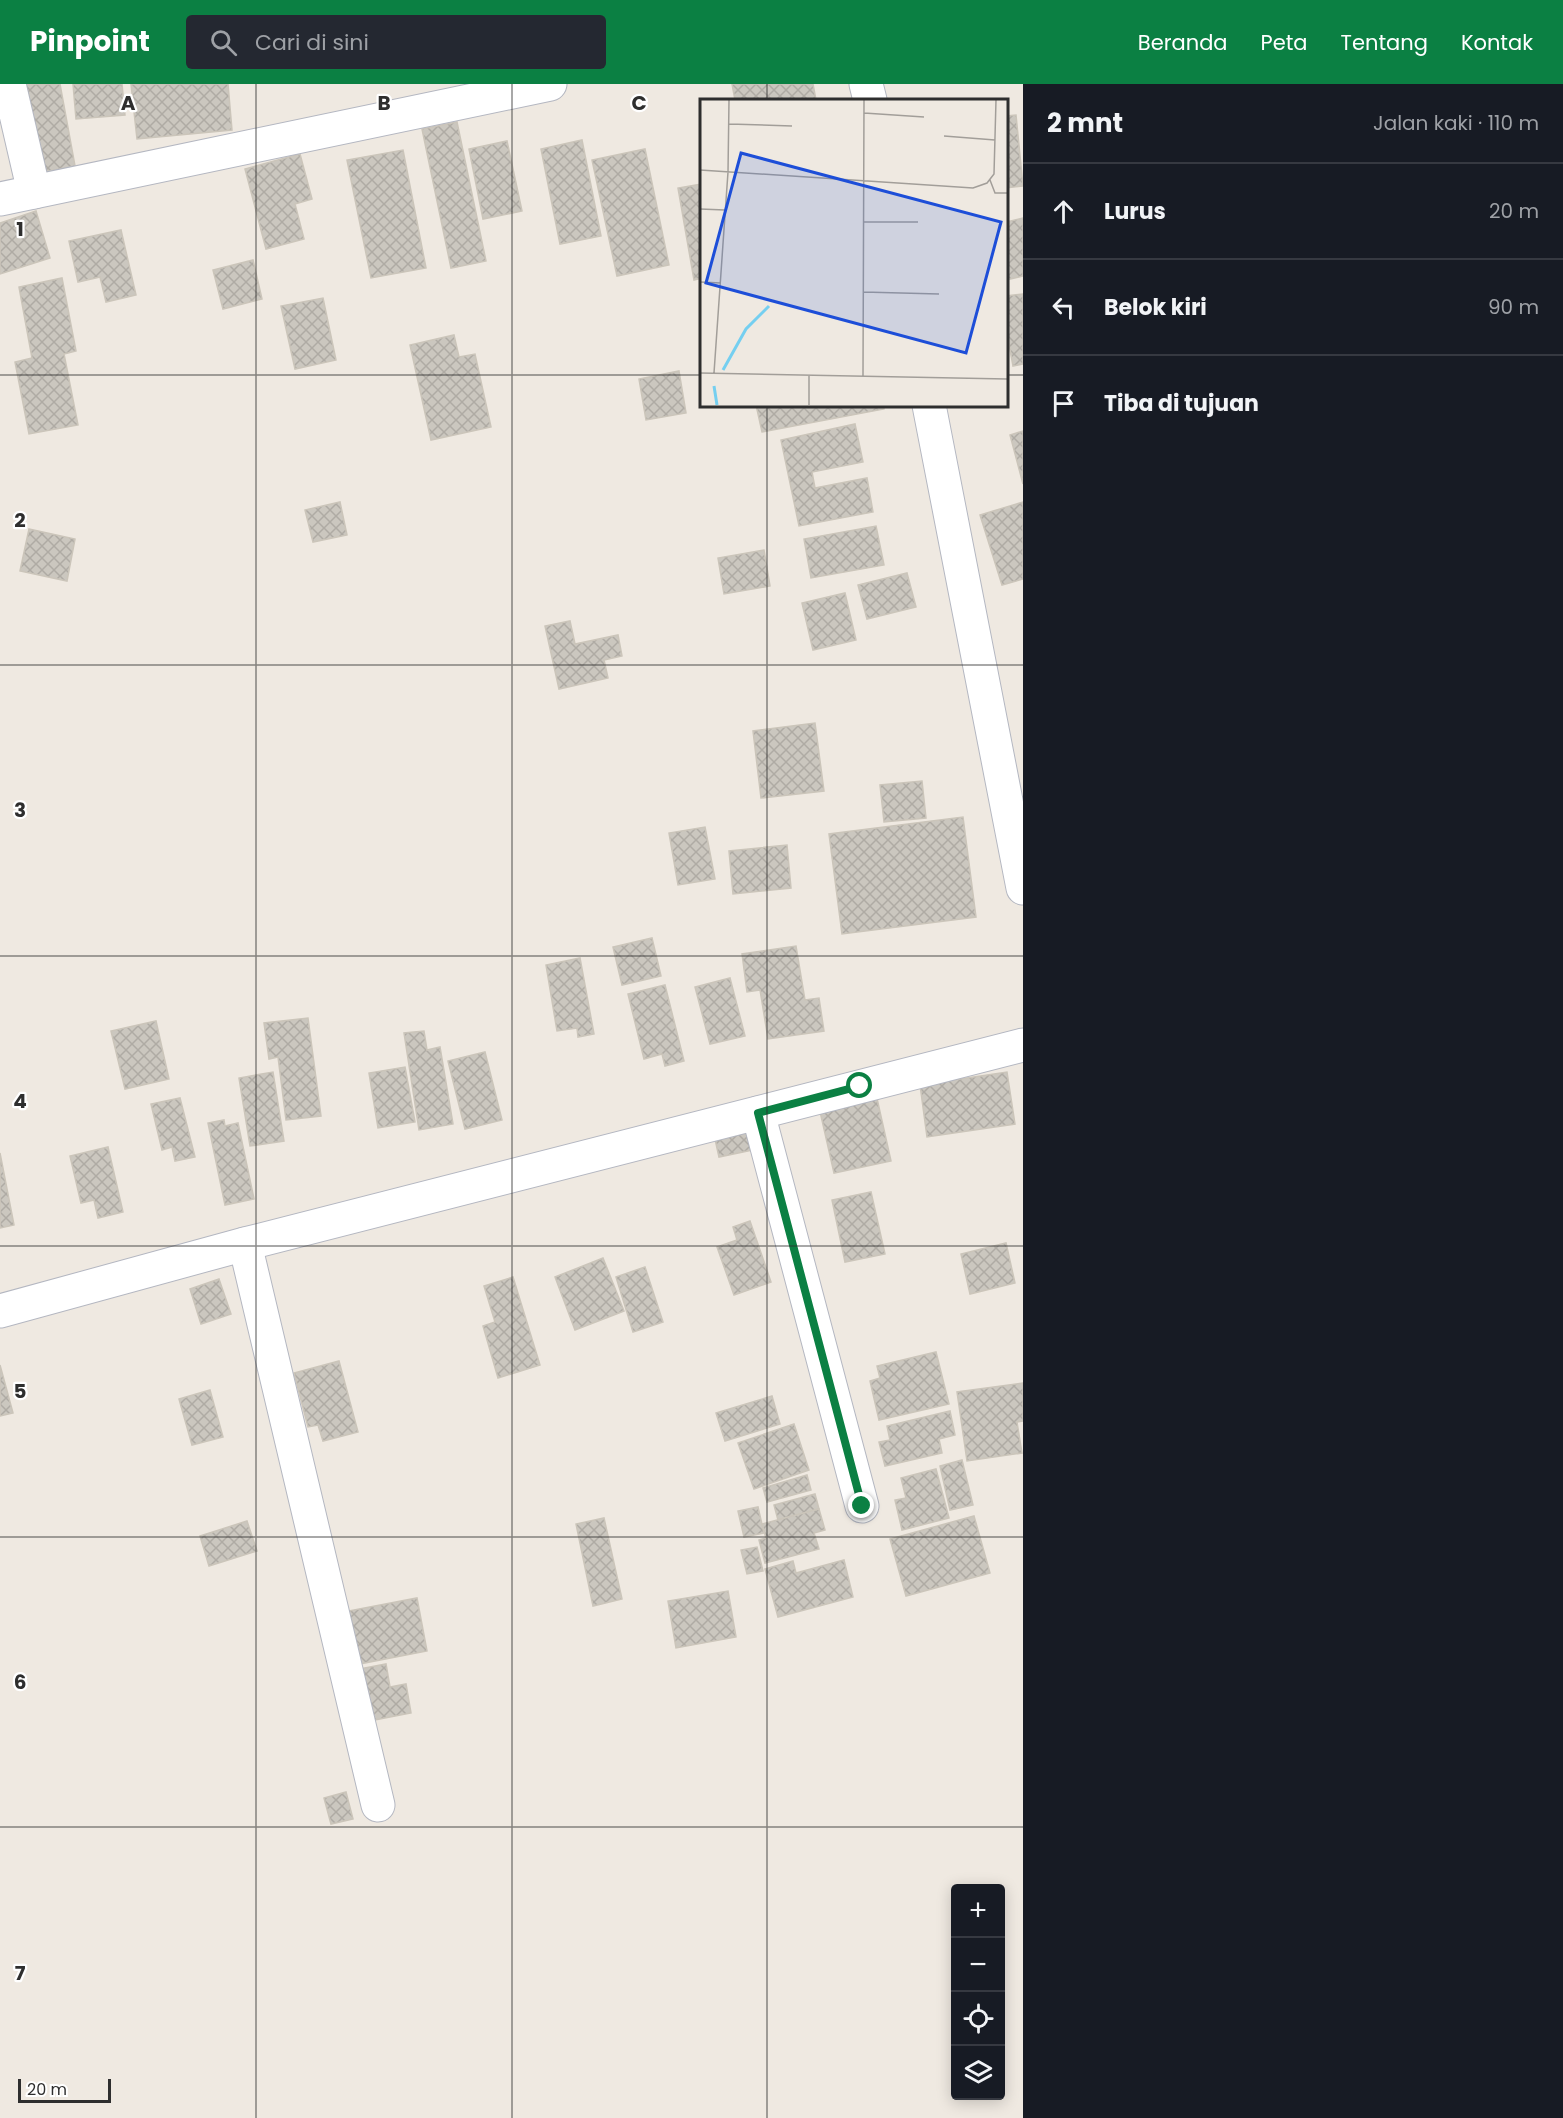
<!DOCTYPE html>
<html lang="id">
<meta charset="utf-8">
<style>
:root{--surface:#171b24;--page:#242831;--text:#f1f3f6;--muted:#9ea1a6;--line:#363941;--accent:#0b8043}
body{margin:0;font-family:Poppins,sans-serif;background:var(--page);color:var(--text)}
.controls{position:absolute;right:18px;bottom:18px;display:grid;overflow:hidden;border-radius:6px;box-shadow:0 3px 15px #0003}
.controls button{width:54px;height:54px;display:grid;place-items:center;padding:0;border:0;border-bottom:2px solid var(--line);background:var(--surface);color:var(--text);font:30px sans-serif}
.scale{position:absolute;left:18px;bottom:15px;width:93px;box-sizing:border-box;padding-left:6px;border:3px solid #2e2e2e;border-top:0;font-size:16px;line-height:21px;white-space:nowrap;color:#2e2e2e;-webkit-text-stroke:4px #fff;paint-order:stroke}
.stop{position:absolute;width:18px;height:18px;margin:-14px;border:4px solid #0b8043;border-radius:50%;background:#fff}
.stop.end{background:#0b8043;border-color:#fff;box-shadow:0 2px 6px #0008}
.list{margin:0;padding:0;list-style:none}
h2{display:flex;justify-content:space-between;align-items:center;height:78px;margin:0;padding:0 24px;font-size:26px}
h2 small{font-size:20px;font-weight:400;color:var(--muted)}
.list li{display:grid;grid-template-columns:39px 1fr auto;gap:18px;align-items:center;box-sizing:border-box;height:96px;padding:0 24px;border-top:2px solid var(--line)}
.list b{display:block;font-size:22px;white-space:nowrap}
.list em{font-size:20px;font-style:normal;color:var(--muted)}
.icon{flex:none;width:33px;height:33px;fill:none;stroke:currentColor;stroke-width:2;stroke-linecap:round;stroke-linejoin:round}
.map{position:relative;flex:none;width:1023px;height:2034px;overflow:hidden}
header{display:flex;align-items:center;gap:36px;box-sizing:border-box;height:84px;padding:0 30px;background:var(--accent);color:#fff}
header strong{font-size:28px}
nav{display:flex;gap:33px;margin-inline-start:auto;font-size:21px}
.search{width:420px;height:54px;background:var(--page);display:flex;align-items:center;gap:15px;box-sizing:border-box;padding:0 21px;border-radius:6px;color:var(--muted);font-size:22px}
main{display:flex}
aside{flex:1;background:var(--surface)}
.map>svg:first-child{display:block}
.building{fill:url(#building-cross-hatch);stroke:#cbc5ba;stroke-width:1.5}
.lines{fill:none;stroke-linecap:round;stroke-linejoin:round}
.minor-casing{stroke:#b4b7c1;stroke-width:35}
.minor{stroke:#fff;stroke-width:33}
.route{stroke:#0b8043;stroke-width:8}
.grid{fill:none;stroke:#2e2e2e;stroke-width:1.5;stroke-opacity:0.55}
.inset-river{fill:none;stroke:#75cff0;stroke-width:3}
.inset-road{fill:none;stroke:#a29e99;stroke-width:1.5}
.view{fill:#1d4ed8;fill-opacity:0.15;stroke:#1d4ed8;stroke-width:3}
.inset-edge{fill:none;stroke:#2e2e2e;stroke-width:3}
.grid-label{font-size:20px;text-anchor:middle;font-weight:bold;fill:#2e2e2e;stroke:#fff;stroke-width:4.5;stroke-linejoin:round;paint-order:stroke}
</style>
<header>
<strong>Pinpoint</strong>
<div class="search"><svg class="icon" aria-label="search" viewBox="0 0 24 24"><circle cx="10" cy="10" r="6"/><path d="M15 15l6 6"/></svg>Cari di sini</div>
<nav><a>Beranda</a><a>Peta</a><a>Tentang</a><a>Kontak</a></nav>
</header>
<main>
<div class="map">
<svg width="1023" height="2034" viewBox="0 0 1023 2034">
<defs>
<pattern id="building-cross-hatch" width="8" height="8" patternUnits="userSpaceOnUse" patternTransform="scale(1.5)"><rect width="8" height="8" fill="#cbc7bf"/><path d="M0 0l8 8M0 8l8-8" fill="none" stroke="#afaba4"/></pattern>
</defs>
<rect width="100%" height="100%" fill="#efe9e1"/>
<!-- building -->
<g class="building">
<path d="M 31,0 L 60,0 L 75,82 L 34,90 L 18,2 Z"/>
<path d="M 73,0 L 122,0 L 125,31 L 76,35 Z"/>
<path d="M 131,0 L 228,0 L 232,46 L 137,55 Z"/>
<path d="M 732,0 L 813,0 L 816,16 L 735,16 Z"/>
<path d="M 1016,31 L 1023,102 L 1006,104 L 1006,32 Z"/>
<path d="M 457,38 L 486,177 L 451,184 L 422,45 Z"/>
<path d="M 582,56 L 601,152 L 560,160 L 541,65 Z"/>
<path d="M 507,57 L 522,127 L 483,135 L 469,65 Z"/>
<path d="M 645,65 L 669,181 L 617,192 L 592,76 Z"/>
<path d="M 403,66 L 426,184 L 371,194 L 347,76 Z"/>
<path d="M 300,70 L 312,115 L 295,120 L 304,155 L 266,165 L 245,85 Z"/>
<path d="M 702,100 L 702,194 L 694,196 L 678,104 Z"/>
<path d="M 36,127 L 50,174 L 0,190 L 0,139 Z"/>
<path d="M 1023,134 L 1023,192 L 1006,196 L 1006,138 Z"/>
<path d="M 121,146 L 136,211 L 106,218 L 100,193 L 78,198 L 69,157 Z"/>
<path d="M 253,176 L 262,215 L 223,225 L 213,186 Z"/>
<path d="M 62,194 L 76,267 L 64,270 L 78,341 L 29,350 L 15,278 L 32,274 L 19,203 Z"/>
<path d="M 1023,210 L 1023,280 L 1013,282 L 1009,260 L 1006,260 L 1006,212 Z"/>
<path d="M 323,214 L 336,276 L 295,285 L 281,222 Z"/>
<path d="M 454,251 L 459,273 L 475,270 L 491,343 L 431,356 L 410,261 Z"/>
<path d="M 679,287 L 686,329 L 646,336 L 639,295 Z"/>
<path d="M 756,321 L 884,321 L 884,325 L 762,348 Z"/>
<path d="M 855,340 L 863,378 L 812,388 L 815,404 L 867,394 L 873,428 L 799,442 L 781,356 Z"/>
<path d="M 1023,347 L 1023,400 L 1010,351 Z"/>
<path d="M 340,418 L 347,451 L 313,458 L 305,426 Z"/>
<path d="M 1023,418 L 1023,495 L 1002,501 L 980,431 Z"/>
<path d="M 876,442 L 884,481 L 811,494 L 804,455 Z"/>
<path d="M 29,445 L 75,455 L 67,497 L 20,487 Z"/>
<path d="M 764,466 L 770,502 L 724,510 L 718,474 Z"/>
<path d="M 907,489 L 916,523 L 867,535 L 858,501 Z"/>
<path d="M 845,509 L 856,556 L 813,566 L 802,519 Z"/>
<path d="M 570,537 L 575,560 L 618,551 L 622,572 L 604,576 L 608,594 L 559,605 L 545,542 Z"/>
<path d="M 815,639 L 824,707 L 761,714 L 753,647 Z"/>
<path d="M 922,697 L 926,734 L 884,738 L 880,701 Z"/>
<path d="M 963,733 L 976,833 L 842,850 L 829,750 Z"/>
<path d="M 705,743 L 715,795 L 678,801 L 669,749 Z"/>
<path d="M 787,761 L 791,804 L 733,810 L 729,767 Z"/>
<path d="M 652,854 L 661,892 L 622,901 L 613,863 Z"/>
<path d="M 796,862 L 805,916 L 819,914 L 824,947 L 768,955 L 760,906 L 747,908 L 742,870 Z"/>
<path d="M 580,874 L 594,950 L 578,953 L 577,944 L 557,947 L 546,881 Z"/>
<path d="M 730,894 L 745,952 L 710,960 L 695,903 Z"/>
<path d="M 665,901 L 684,977 L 665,982 L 662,970 L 644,975 L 628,910 Z"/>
<path d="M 308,934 L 321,1032 L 286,1036 L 278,973 L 269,975 L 264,939 Z"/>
<path d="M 156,937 L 169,995 L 125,1005 L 111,947 Z"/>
<path d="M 424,947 L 427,966 L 440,963 L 453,1040 L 419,1046 L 404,949 Z"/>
<path d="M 485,968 L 502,1036 L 465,1045 L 448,977 Z"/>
<path d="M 405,983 L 415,1038 L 378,1044 L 369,989 Z"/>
<path d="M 273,988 L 284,1057 L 250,1062 L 239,994 Z"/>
<path d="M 1007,988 L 1015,1040 L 927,1053 L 920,1001 Z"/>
<path d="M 876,1010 L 891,1077 L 834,1089 L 819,1023 Z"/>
<path d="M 180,1014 L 195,1073 L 175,1077 L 172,1063 L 162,1066 L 151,1020 Z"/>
<path d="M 224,1036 L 225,1042 L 238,1039 L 254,1115 L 225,1121 L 208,1039 Z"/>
<path d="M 748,1039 L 753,1066 L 719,1073 L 713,1046 Z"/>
<path d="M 108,1063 L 123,1128 L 98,1134 L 94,1116 L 81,1119 L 70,1072 Z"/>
<path d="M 0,1069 L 14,1141 L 0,1144 Z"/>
<path d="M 871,1108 L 885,1170 L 845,1178 L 832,1116 Z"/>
<path d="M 750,1137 L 771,1198 L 734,1211 L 717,1163 L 737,1156 L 733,1143 Z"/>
<path d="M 1006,1159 L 1015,1199 L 970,1210 L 961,1170 Z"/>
<path d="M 603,1174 L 624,1227 L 575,1246 L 555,1193 Z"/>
<path d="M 645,1183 L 663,1238 L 633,1248 L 616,1193 Z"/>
<path d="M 513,1193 L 540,1281 L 498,1294 L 483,1242 L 495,1238 L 484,1202 Z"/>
<path d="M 219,1195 L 231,1230 L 201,1240 L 190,1205 Z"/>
<path d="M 936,1268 L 949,1320 L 879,1336 L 870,1297 L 880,1294 L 877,1282 Z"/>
<path d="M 339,1277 L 358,1348 L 323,1357 L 318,1341 L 308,1343 L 294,1289 Z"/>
<path d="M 0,1281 L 13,1329 L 0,1332 Z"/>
<path d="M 1023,1299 L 1023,1337 L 1017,1338 L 1022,1369 L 967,1377 L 957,1308 Z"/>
<path d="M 210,1306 L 223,1353 L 192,1361 L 179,1315 Z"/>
<path d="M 772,1312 L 780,1340 L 725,1357 L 716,1329 Z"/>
<path d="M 950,1327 L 955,1351 L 939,1355 L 942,1369 L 885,1382 L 879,1358 L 890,1356 L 887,1342 Z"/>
<path d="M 794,1340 L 809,1386 L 754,1405 L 738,1359 Z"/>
<path d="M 962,1376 L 973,1421 L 950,1426 L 940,1382 Z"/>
<path d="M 936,1385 L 949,1434 L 902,1446 L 895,1416 L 906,1414 L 901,1394 Z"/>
<path d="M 807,1391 L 811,1406 L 767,1418 L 763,1404 Z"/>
<path d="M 815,1410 L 819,1425 L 778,1436 L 774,1421 Z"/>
<path d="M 758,1423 L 764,1449 L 744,1453 L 738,1427 Z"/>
<path d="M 819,1425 L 825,1446 L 814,1449 L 819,1465 L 765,1479 L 759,1456 L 766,1454 L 762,1440 Z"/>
<path d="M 974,1432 L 990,1489 L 906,1512 L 890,1455 Z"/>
<path d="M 604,1434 L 622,1515 L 593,1522 L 576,1440 Z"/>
<path d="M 247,1437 L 257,1467 L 209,1482 L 200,1452 Z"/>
<path d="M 757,1463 L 763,1487 L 747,1490 L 741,1466 Z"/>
<path d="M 844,1476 L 853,1513 L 778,1533 L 765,1485 L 793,1477 L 796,1489 Z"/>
<path d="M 728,1507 L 736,1553 L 676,1564 L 668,1517 Z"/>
<path d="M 417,1514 L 427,1567 L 349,1582 L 338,1529 Z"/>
<path d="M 386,1580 L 390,1603 L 406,1600 L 411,1629 L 364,1638 L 359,1585 Z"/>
<path d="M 346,1708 L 353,1735 L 331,1740 L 324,1714 Z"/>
</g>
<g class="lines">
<!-- minor casing -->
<g class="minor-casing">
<g id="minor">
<path d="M 9,0 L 34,108"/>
<path d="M 866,0 L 870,16"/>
<path d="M 0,115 L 550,0"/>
<path d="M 929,321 L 1023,804"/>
<path d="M 758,1029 L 862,1422"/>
<path d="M 245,1160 L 378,1721"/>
<path d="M 0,1227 L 245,1160 L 1023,961"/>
</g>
</g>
<!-- minor -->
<use href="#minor" class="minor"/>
</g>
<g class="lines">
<!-- route -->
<path class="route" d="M 860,1002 L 758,1029 L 862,1422"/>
</g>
<!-- grid -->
<path class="grid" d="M 256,0 L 256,2034M 512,0 L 512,2034M 767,0 L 767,16M 0,291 L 702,291M 1006,291 L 1023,291M 767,321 L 767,2034M 0,581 L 1023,581M 0,872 L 1023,872M 0,1162 L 1023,1162M 0,1453 L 1023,1453M 0,1743 L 1023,1743"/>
<!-- overview -->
<g transform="translate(700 15)">
<rect width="308" height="308" fill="#efe9e1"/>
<path class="inset-river" d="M 23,271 L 46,230 L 69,207M 14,287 L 17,306"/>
<path class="inset-road" d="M 164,14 L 224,18M 29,25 L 92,27M 244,37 L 295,41M 0,71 L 273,89 L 287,84 L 294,75 L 296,1M 290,81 L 295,94 L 307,94M 0,110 L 25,111M 164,123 L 218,123M 0,183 L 21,184M 163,193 L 239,195M 0,274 L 307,280M 14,274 L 28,73 L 29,1M 109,277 L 109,306M 163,277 L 164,1"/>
<path class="view" d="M 41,54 L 301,123 L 266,254 L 6,184 Z"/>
<rect width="308" height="308" class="inset-edge"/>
</g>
<g class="grid-label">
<text x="128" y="26">A</text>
<text x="384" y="26">B</text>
<text x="639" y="26">C</text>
<text x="20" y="152">1</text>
<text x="20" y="443">2</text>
<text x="20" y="733">3</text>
<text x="20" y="1024">4</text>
<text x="20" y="1314">5</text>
<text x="20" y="1605">6</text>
<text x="20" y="1896">7</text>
</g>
</svg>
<div class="controls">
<button>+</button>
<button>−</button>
<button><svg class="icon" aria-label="locate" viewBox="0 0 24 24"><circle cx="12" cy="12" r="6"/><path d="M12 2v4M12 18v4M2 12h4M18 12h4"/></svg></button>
<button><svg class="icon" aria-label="layers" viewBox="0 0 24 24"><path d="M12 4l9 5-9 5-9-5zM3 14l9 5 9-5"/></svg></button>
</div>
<div class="scale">20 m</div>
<div class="stop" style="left:860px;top:1002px"></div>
<div class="stop end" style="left:862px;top:1422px"></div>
</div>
<aside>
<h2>2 mnt<small>Jalan kaki · 110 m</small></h2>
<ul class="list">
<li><svg class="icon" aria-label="ahead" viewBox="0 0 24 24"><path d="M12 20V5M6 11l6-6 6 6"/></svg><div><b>Lurus</b></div><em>20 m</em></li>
<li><svg class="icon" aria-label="left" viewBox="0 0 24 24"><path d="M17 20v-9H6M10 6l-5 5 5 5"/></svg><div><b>Belok kiri</b></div><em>90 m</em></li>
<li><svg class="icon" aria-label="arrive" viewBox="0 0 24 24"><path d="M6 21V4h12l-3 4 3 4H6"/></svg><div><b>Tiba di tujuan</b></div></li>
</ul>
</aside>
</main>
